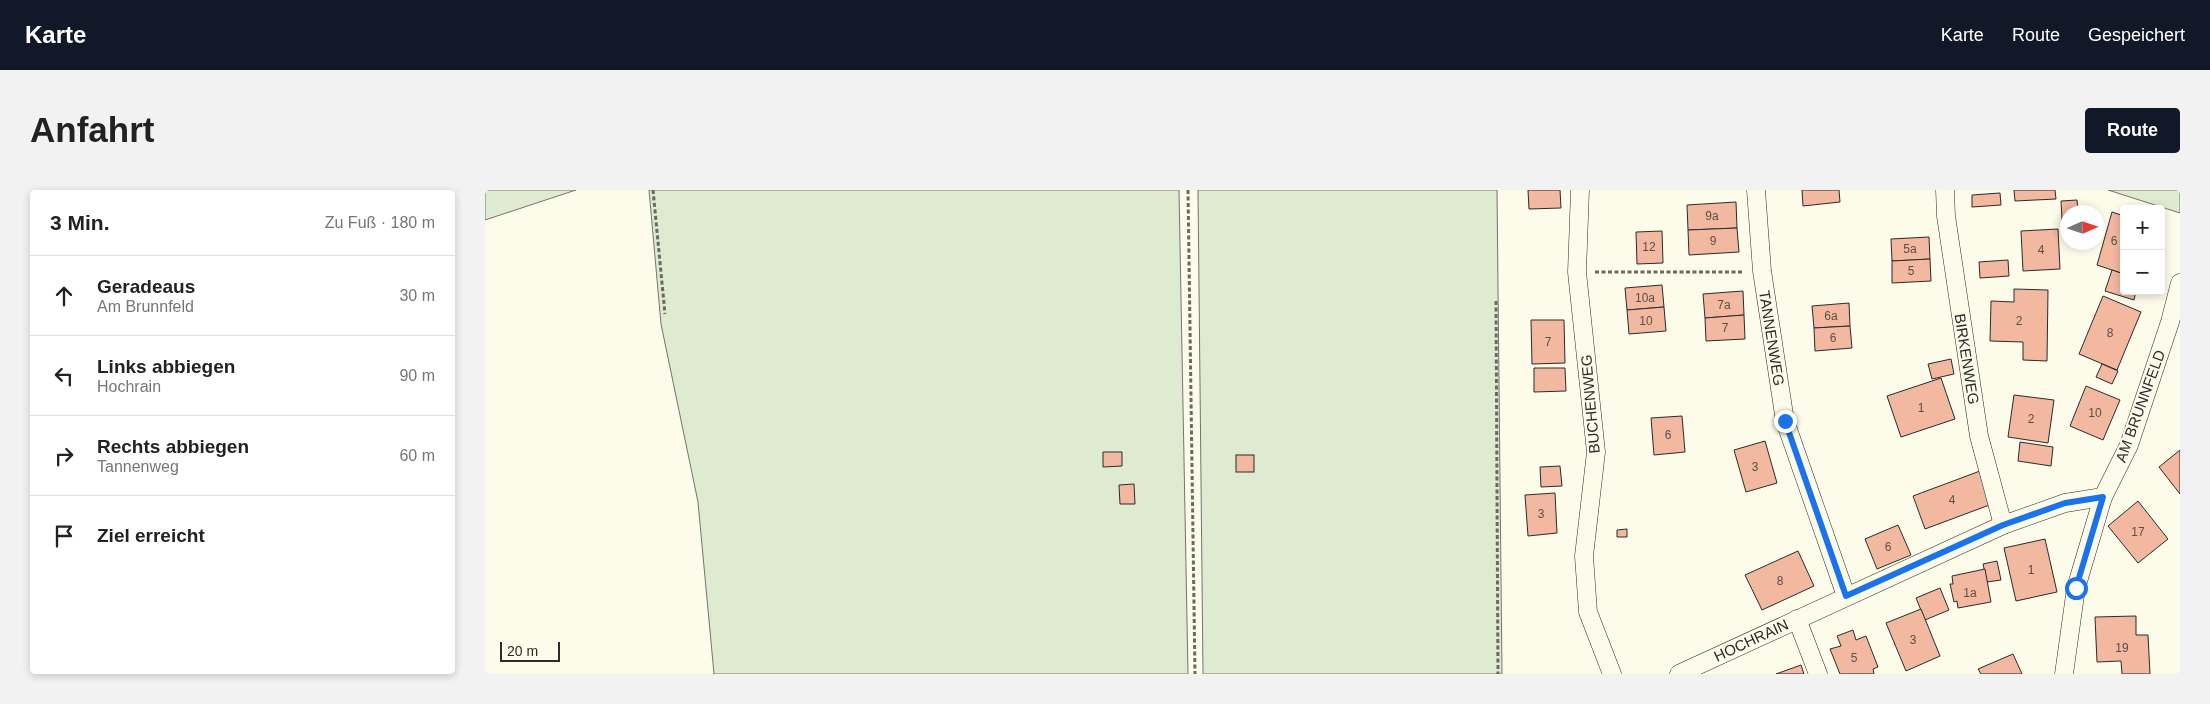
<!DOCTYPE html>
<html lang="de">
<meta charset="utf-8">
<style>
:root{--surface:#fff;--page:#f2f2f2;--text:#222;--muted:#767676;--line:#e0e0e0;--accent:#111827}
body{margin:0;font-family:Arial,sans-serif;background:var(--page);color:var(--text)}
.controls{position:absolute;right:15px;top:15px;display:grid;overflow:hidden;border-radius:5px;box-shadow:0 2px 8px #0003}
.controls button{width:45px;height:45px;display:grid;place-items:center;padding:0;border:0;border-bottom:1px solid var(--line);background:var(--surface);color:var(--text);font:25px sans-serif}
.compass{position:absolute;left:1575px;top:15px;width:45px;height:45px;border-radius:50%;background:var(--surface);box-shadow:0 2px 8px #0003;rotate:87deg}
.scale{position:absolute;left:15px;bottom:12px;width:60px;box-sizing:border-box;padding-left:5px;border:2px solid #2b2b2b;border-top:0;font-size:14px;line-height:18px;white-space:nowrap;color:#2b2b2b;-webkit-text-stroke:4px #fdfbea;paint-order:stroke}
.stop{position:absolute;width:15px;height:15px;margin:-11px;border:4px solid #1a73e8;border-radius:50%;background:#fff}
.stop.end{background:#1a73e8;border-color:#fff;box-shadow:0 1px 5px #0008}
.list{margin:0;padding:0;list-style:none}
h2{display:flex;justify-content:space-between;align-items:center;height:65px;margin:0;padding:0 20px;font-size:21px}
h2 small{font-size:16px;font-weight:400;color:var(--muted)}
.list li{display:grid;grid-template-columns:32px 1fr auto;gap:15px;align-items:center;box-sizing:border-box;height:80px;padding:0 20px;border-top:1px solid var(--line)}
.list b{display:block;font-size:19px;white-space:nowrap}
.list p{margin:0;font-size:16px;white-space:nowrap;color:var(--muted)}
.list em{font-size:16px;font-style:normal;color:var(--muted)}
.icon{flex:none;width:28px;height:28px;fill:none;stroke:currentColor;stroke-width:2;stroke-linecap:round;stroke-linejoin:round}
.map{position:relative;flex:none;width:1695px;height:484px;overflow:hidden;border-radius:5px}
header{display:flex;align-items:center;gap:30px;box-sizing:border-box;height:70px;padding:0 25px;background:var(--accent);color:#fff}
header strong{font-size:24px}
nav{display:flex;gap:28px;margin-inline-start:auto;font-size:18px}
.intro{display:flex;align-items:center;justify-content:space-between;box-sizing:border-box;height:120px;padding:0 30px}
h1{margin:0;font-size:35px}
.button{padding:12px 22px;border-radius:5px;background:var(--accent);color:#fff;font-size:18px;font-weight:700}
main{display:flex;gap:30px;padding:0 30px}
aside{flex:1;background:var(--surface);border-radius:5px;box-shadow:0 2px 8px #0003}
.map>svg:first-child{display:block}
.green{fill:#deebd1;stroke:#74746e}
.building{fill:#f2b8a0;stroke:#2b2b2b}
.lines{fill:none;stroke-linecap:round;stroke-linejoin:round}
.minor-casing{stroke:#2b2b2b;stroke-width:19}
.path{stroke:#6a6964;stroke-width:3;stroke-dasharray:4 2.5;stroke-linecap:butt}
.minor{stroke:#fdfbea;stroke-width:18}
.route{stroke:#1a73e8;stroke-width:6}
.labels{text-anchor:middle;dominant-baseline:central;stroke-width:4;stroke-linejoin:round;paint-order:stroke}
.number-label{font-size:12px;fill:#5d4e48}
.street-label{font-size:15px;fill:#2b2b2b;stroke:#fdfbea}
</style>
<header>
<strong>Karte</strong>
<nav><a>Karte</a><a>Route</a><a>Gespeichert</a></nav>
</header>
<div class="intro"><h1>Anfahrt</h1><a class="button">Route</a></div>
<main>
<aside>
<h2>3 Min.<small>Zu Fuß · 180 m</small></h2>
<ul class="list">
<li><svg class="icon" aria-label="ahead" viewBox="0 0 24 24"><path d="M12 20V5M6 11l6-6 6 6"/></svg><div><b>Geradeaus</b><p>Am Brunnfeld</p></div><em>30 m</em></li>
<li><svg class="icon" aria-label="left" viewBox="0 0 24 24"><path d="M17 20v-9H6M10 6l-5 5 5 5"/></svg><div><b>Links abbiegen</b><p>Hochrain</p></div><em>90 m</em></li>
<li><svg class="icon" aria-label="right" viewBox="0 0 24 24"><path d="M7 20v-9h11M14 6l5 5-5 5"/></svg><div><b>Rechts abbiegen</b><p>Tannenweg</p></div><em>60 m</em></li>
<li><svg class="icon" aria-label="arrive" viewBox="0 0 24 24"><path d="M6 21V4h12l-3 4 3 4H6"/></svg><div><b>Ziel erreicht</b></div></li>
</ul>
</aside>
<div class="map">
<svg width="1695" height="484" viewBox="0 0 1695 484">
<rect width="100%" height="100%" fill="#fdfbea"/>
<!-- green -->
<g class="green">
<path d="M 0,0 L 91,0 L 0,30 Z"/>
<path d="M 164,0 L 694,0 L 703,484 L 229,484 L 213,312 L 176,134 Z"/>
<path d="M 713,0 L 1012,0 L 1017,484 L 718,484 Z"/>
<path d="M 1623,0 L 1695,0 L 1695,23 Z"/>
</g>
<!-- building -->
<g class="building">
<path d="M 1043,0 L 1075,0 L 1076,18 L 1044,19 Z"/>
<path d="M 1317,0 L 1354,0 L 1355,12 L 1318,16 Z"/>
<path d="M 1529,0 L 1570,0 L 1571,9 L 1530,11 Z"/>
<path d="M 1515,3 L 1516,15 L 1487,17 L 1487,5 Z"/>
<path d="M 1592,10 L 1593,22 L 1582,22 L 1582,30 L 1577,30 L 1576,11 Z"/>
<path d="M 1251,12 L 1252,38 L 1203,40 L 1202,15 Z"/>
<path d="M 1627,22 L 1639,26 L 1639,84 L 1612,75 Z"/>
<path d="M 1252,38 L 1254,62 L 1204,65 L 1203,40 Z"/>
<path d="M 1573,39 L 1575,79 L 1538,81 L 1536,41 Z"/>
<path d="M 1177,41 L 1178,73 L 1152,74 L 1151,42 Z"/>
<path d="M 1444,47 L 1445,69 L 1407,71 L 1406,49 Z"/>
<path d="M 1445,69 L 1446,91 L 1407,93 L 1407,71 Z"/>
<path d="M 1523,70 L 1524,86 L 1495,88 L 1494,72 Z"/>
<path d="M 1627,80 L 1639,84 L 1639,101 L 1651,101 L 1649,110 L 1620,101 Z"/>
<path d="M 1177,95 L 1179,117 L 1142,120 L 1140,98 Z"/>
<path d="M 1529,99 L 1563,100 L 1562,171 L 1538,170 L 1538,152 L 1505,151 L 1506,111 L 1529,112 Z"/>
<path d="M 1258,101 L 1259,125 L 1220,128 L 1218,104 Z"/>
<path d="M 1618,106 L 1656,122 L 1632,180 L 1594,164 Z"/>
<path d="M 1364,113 L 1365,136 L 1329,138 L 1327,116 Z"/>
<path d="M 1179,117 L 1181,141 L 1144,144 L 1142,120 Z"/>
<path d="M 1259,125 L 1260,149 L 1221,151 L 1220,128 Z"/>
<path d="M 1046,130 L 1079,130 L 1080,173 L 1047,174 Z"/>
<path d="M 1365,136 L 1367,158 L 1330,161 L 1329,138 Z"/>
<path d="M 1466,169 L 1469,184 L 1447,189 L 1443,174 Z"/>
<path d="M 1617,174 L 1633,181 L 1627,194 L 1611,187 Z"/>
<path d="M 1049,178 L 1080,178 L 1081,201 L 1049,202 Z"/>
<path d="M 1456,188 L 1470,229 L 1416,247 L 1402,206 Z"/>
<path d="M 1601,196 L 1635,210 L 1618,250 L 1585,236 Z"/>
<path d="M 1529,205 L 1569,210 L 1563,253 L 1523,247 Z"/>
<path d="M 1197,226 L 1200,262 L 1169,265 L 1166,228 Z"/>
<path d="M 1280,251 L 1292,293 L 1261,302 L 1249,260 Z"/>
<path d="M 1535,252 L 1568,257 L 1566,276 L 1533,271 Z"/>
<path d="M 1695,260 L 1695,304 L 1674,277 Z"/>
<path d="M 618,262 L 637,262 L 637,276 L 618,277 Z"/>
<rect x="751" y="265" width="18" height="17"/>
<path d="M 1075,276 L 1077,296 L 1056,297 L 1055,277 Z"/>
<path d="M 1495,281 L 1507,314 L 1440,339 L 1428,306 Z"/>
<path d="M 649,294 L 650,314 L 635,314 L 634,295 Z"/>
<path d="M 1070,303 L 1072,343 L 1043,346 L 1040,305 Z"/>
<path d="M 1653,311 L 1683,349 L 1653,373 L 1623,336 Z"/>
<path d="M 1413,335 L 1426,365 L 1392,379 L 1380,349 Z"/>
<path d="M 1142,339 L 1142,347 L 1132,347 L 1132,340 Z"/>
<path d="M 1560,349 L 1572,402 L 1531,411 L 1519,358 Z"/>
<path d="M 1313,361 L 1329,396 L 1277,420 L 1260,385 Z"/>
<path d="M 1512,371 L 1516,390 L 1502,392 L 1498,374 Z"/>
<path d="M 1500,379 L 1506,412 L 1473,418 L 1472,411 L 1469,412 L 1465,394 L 1468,394 L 1467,386 Z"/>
<path d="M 1455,398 L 1464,420 L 1440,430 L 1431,408 Z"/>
<path d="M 1436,419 L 1455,466 L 1421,481 L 1401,433 Z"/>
<path d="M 1651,426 L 1651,445 L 1663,445 L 1665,484 L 1637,484 L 1636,471 L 1612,472 L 1610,427 Z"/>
<path d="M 1368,440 L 1371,450 L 1381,446 L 1393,477 L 1388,479 L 1389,484 L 1355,484 L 1345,459 L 1356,456 L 1352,446 Z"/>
<path d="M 1528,464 L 1537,484 L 1496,484 L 1493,479 Z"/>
<path d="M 1316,475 L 1319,484 L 1291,484 Z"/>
</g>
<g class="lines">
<!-- minor casing -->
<g class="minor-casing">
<g id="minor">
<path d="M 1095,0 L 1092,82 L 1111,262 L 1099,366 L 1103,422 L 1127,484"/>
<path d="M 1271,0 L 1277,81 L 1300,231 L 1361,406"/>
<path d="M 1460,0 L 1461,26 L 1494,246 L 1518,335"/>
<path d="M 1312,429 L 1333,484"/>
<path d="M 1194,484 L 1518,335 L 1580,313 L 1618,307"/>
<path d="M 1579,484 L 1591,398 L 1618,307 L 1644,255 L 1685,132 L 1695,93"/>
</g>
</g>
<!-- path -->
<g class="path">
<path d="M 168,0 L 180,124"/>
<path d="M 703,0 L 710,484"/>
<path d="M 1110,82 L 1259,82"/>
<path d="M 1011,111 L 1013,484"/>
</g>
<!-- minor -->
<use href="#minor" class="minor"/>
</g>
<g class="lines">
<!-- route -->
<path class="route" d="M 1300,231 L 1361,406 L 1518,335 L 1580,313 L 1618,307 L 1591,398"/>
</g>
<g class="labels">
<!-- number labels -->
<g class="number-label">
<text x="1227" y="26">9a</text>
<text x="1228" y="51">9</text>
<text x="1629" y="51">6</text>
<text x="1164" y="57">12</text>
<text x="1425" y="59">5a</text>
<text x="1556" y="60">4</text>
<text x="1426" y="81">5</text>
<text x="1160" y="108">10a</text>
<text x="1239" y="115">7a</text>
<text x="1346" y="126">6a</text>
<text x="1161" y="131">10</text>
<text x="1534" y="131">2</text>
<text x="1240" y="138">7</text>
<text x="1625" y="143">8</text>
<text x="1348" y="148">6</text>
<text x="1063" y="152">7</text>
<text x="1436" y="218">1</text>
<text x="1610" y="223">10</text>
<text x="1546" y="229">2</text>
<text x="1183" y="245">6</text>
<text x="1270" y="277">3</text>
<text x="1467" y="310">4</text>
<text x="1056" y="324">3</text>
<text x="1653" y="342">17</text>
<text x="1403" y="357">6</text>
<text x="1546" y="380">1</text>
<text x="1295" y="391">8</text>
<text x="1485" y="403">1a</text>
<text x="1428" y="450">3</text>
<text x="1637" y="458">19</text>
<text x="1369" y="468">5</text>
</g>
<!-- street labels -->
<g class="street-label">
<text transform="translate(1287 148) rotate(81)">TANNENWEG</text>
<text transform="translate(1482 169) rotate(81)">BIRKENWEG</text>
<text transform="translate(1105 214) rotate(-95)">BUCHENWEG</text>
<text transform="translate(1655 216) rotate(-70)">AM BRUNNFELD</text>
<text transform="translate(1266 450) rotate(-25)">HOCHRAIN</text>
</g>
</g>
</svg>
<div class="controls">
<button>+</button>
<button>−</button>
</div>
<svg class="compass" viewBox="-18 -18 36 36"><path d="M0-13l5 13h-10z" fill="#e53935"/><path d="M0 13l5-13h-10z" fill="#767676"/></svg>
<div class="scale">20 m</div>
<div class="stop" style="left:1591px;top:398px"></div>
<div class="stop end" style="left:1300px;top:231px"></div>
</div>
</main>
